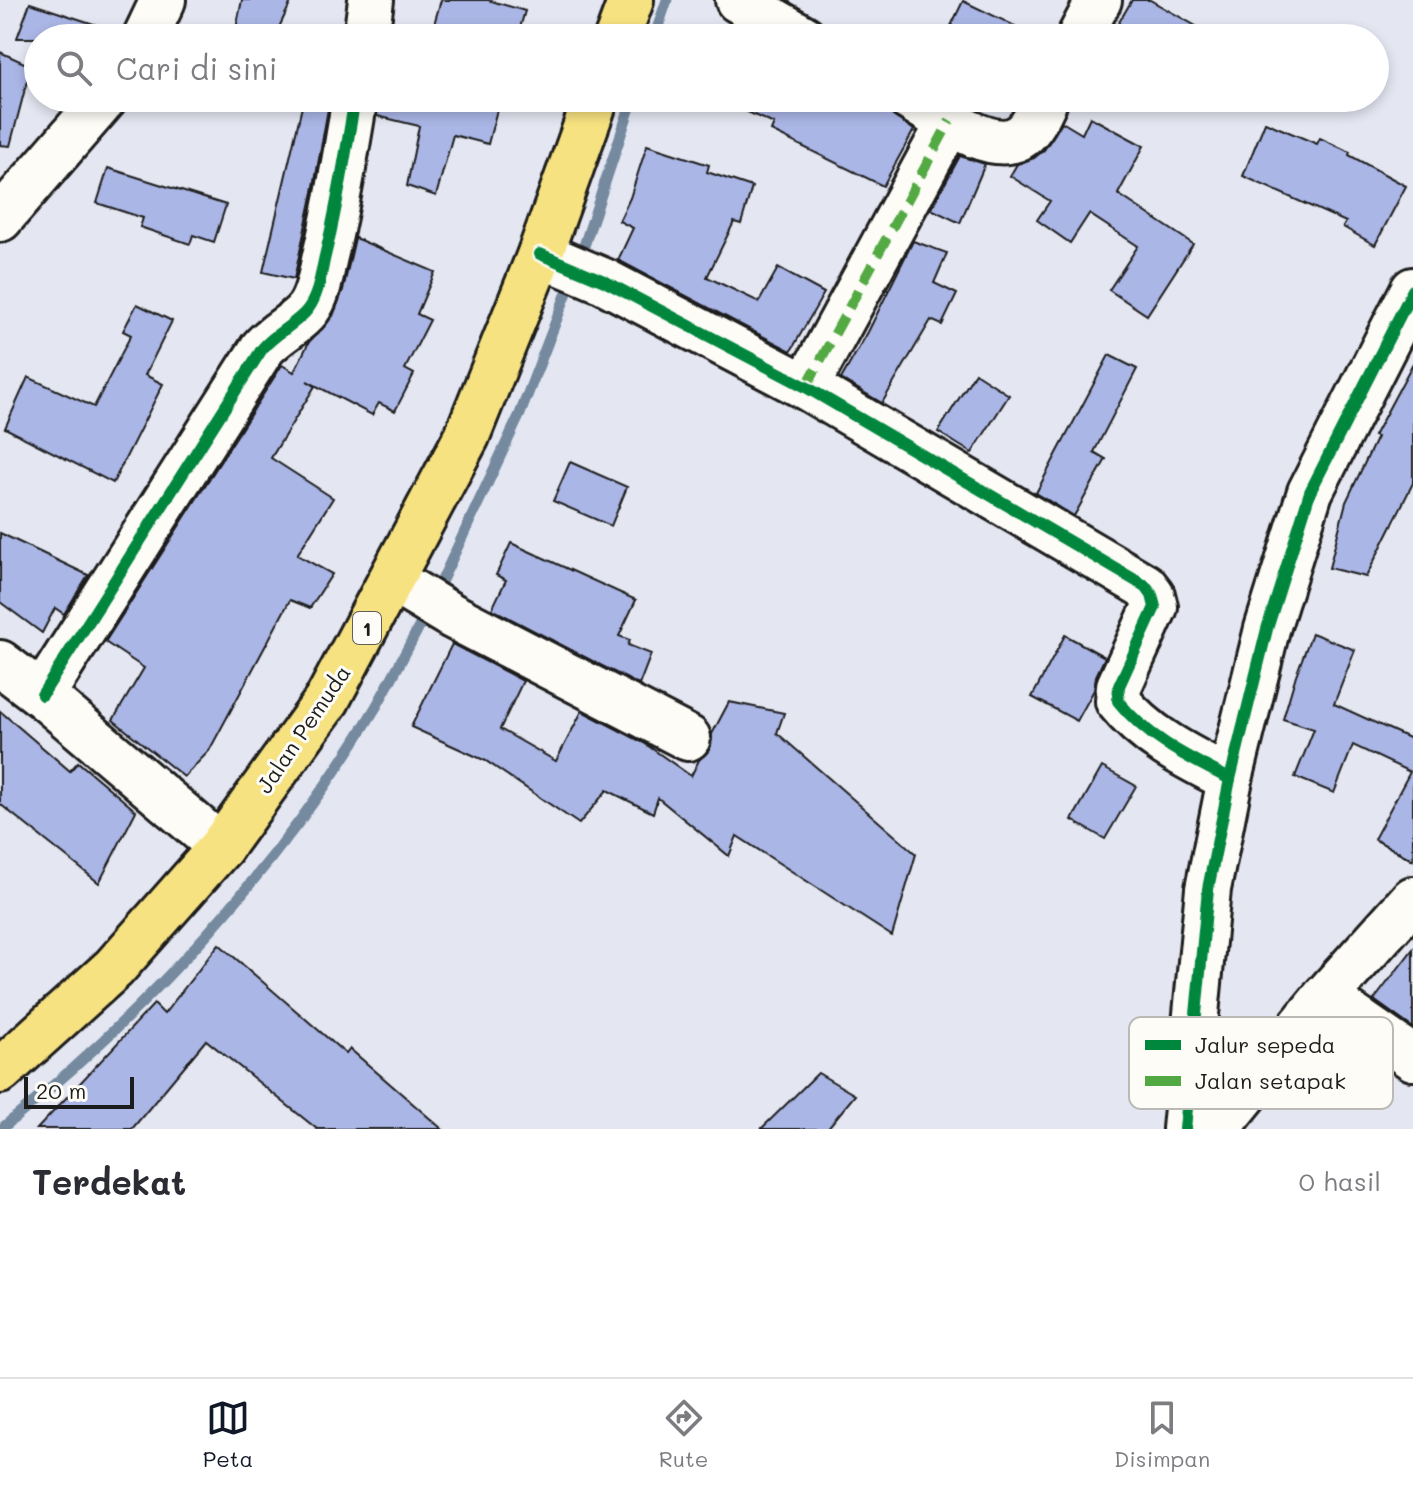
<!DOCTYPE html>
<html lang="id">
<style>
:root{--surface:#fff;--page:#f2f2f3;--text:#2b2b33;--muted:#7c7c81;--line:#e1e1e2;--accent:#111827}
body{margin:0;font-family:Mali,sans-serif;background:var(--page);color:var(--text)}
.scale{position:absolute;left:24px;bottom:20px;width:110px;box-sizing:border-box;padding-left:8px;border:4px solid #1c1c1c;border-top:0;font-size:22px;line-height:28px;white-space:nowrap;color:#1c1c1c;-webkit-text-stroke:6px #fdfcf7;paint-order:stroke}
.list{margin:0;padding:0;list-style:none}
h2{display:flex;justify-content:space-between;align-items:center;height:104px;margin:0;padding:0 32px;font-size:34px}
h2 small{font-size:26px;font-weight:400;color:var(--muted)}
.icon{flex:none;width:44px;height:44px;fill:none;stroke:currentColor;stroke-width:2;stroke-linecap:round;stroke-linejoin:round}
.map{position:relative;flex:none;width:1413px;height:1129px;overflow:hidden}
.search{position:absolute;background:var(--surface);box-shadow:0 4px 12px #0003;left:24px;right:24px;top:24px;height:88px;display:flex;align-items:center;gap:20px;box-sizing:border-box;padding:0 28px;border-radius:44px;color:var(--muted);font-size:30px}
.sheet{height:248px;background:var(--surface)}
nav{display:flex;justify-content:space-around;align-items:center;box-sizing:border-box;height:112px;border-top:2px solid var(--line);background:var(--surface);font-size:22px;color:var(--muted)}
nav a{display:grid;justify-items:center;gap:4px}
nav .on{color:var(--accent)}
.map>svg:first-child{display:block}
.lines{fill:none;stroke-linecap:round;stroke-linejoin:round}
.stream{stroke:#748a9f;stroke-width:11}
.building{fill:#aab6e6;stroke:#1c1c1c;stroke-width:2}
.minor-casing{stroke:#1c1c1c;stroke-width:50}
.highway-casing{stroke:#1c1c1c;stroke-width:50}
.minor{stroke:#fdfcf7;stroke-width:44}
.highway{stroke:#f7e281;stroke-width:44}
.quiet{stroke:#52a943;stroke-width:10;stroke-dasharray:20 10;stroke-linecap:butt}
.cycleway-casing{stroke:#fdfcf7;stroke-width:17}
.cycleway{stroke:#00873e;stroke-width:12}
.labels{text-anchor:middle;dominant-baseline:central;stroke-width:6;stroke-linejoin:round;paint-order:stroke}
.shield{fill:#fdfcf7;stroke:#605f5e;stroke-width:2}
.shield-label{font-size:20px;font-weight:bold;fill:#1c1c1c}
.street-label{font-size:22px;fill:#1c1c1c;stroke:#fdfcf7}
.key{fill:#fdfcf7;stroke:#bab9b5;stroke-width:2}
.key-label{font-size:22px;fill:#1c1c1c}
</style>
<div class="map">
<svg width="1413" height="1129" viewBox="0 0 1413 1129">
<rect width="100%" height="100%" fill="#e4e7f2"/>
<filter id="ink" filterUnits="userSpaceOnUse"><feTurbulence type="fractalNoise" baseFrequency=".0125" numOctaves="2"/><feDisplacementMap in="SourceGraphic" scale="16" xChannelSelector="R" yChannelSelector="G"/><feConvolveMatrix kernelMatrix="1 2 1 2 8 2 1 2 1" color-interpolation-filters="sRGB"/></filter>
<g filter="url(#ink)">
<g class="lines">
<!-- stream -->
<g class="stream">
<path d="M 654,38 L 667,0"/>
<path d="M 579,261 L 633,98"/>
<path d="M 435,595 L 520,414 L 573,277"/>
<path d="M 1,1129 C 143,1016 283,863 376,707 C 394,675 411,642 428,610"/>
</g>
</g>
<!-- building -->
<g class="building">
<path d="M 242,0 L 292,0 L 274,38 L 234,38 Z"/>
<path d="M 441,0 L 488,0 L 525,11 L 517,38 L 430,38 Z"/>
<path d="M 1132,0 L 1150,0 L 1217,38 L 1144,38 L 1118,24 Z"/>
<path d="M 963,1 L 1040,38 L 966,38 L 949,30 Z"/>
<path d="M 30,3 L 118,32 L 117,38 L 17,38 Z"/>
<path d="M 0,52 L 31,66 L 10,146 L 0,145 Z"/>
<path d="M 304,98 L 330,98 L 313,192 L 294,279 L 263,272 Z"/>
<path d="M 379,98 L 500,98 L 488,144 L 453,135 L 436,196 L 407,186 L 419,126 L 377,116 Z"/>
<path d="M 717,98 L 884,98 L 888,111 L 914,130 L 883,186 L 771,131 L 774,124 Z"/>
<path d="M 1090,117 L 1144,146 L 1118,194 L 1193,244 L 1147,315 L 1109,290 L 1138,246 L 1089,214 L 1070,243 L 1037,220 L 1050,201 L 1010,176 L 1017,164 L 1034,158 L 1044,150 L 1062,122 L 1082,134 Z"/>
<path d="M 1265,122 L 1317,144 L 1320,138 L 1350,152 L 1349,155 L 1406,186 L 1375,245 L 1343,227 L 1346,222 L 1243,176 Z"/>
<path d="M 647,145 L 709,165 L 707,172 L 752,187 L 741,224 L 734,222 L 707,277 L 759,302 L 778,268 L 824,293 L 791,351 L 618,260 L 633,228 L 619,221 L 630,198 Z"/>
<path d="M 960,156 L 985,164 L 960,223 L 931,209 Z"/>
<path d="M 108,168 L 226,205 L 214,242 L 193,235 L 190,244 L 140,227 L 143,218 L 97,203 Z"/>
<path d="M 355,238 L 435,272 L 417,314 L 430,320 L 405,369 L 414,374 L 395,411 L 379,403 L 372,415 L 307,381 L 315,386 L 271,458 L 333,498 L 297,555 L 332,574 L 310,608 L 290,600 L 209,751 L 184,777 L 113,720 L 144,668 L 105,642 L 282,365 L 294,372 L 309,342 L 333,316 L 343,290 Z"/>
<path d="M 913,241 L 947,253 L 934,283 L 957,294 L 942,325 L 931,320 L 882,403 L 841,379 L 868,332 Z"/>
<path d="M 137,304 L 172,321 L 145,375 L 163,384 L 113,483 L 5,428 L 28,377 L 94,407 L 131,335 L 123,331 Z"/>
<path d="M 1109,355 L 1137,369 L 1094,452 L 1106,459 L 1074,516 L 1036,493 Z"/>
<path d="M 1413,363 L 1413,483 L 1366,577 L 1329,568 L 1346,502 L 1377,437 L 1374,436 Z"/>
<path d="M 975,373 L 1009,395 L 972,453 L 938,432 Z"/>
<path d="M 570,462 L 627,487 L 611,526 L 553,501 Z"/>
<path d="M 0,533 L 88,575 L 64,614 L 55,608 L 42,633 L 0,602 Z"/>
<path d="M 511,543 L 636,600 L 619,636 L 630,640 L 628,645 L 651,654 L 639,685 L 492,609 L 506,580 L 496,575 Z"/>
<path d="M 1312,633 L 1355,650 L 1334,704 L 1413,740 L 1413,860 L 1374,839 L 1410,772 L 1353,745 L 1334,793 L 1295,777 L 1314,729 L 1283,719 L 1296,675 Z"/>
<path d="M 1065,635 L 1105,657 L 1096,676 L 1094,690 L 1077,721 L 1032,697 Z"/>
<path d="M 452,644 L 523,681 L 500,729 L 556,761 L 582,711 L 644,743 L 691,776 L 699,760 L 710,749 L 712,734 L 729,702 L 784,713 L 777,733 L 916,854 L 892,936 L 737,836 L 729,856 L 658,798 L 653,813 L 607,790 L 579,824 L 486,761 L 411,727 Z"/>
<path d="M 0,711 L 70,771 L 78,762 L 136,811 L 99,883 L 0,804 Z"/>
<path d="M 1102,767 L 1136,786 L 1105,839 L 1072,820 Z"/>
<path d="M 219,944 L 346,1054 L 350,1049 L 442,1129 L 317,1129 L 206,1040 L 132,1129 L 37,1129 L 154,1004 L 164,1014 Z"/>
<path d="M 1413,949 L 1413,1028 L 1374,1000 Z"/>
<path d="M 818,1073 L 855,1095 L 827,1129 L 761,1129 Z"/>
</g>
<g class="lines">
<!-- minor casing -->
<g class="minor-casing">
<g id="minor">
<path d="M 738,0 L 804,38"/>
<path d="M 145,38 L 163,0"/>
<path d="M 366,38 L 371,0"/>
<path d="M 1079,38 L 1099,0"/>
<path d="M 909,98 C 935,113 994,158 1023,135 C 1034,126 1040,110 1046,98"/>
<path d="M 0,219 L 105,98"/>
<path d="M 540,254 L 604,281 L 806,387 L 1145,586 L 1152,595 L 1155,607 L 1119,686 L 1118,701 C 1147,738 1189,758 1230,779"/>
<path d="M 806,387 L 950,121"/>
<path d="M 392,580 L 452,616 L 688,738"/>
<path d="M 0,663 L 42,695 L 221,847"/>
<path d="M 42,695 L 262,349 C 276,332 297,324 308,309 C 319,294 321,273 325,256 C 338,204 346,151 355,98"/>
<path d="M 1325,997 L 1413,1058"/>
<path d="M 1185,1129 L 1208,889 L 1230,779 L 1267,629 L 1310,492 L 1413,290"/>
<path d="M 1217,1129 L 1325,997 L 1413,899"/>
</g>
</g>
<!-- highway casing -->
<g class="highway-casing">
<g id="highway">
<path d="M 617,38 L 631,0"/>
<path d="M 0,1071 L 114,968 L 221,847 L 327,700 L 467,436 L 540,254 L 596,98"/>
</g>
</g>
<!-- minor -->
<use href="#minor" class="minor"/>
<!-- highway -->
<use href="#highway" class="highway"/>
<!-- quiet -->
<path class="quiet" d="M 806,387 L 950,121"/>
<!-- cycleway casing -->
<g class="cycleway-casing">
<g id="cycleway">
<path d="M 540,254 L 604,281 L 806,387 L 1145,586 L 1152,595 L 1155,607 L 1119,686 L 1118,701 C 1147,738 1189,758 1230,779"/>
<path d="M 42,695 L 262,349 C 276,332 297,324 308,309 C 319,294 321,273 325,256 C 338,204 346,151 355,98"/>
<path d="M 1185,1129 L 1208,889 L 1230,779 L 1267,629 L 1310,492 L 1413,290"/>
</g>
</g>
<!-- cycleway -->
<use href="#cycleway" class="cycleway"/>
</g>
</g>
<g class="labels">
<!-- shield labels -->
<rect class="shield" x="353" y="612" width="28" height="32" rx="6"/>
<g class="shield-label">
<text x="367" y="628">1</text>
</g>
<!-- street labels -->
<g class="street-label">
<text transform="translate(303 729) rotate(-56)">Jalan Pemuda</text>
</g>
</g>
<!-- legend -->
<rect x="1129" y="1017" width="264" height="92" rx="12" class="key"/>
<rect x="1145" y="1040" width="36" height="10" fill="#00873e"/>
<rect x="1145" y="1076" width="36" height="10" fill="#52a943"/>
<g class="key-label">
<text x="1195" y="1053">Jalur sepeda</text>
<text x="1195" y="1089">Jalan setapak</text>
</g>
</svg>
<div class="scale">20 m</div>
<div class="search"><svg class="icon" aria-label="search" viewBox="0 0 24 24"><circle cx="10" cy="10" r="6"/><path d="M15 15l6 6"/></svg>Cari di sini</div>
</div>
<section class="sheet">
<h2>Terdekat<small>0 hasil</small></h2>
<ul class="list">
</ul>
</section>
<nav>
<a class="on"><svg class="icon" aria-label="map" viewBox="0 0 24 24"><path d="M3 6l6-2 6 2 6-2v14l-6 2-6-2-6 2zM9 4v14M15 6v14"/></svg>Peta</a>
<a><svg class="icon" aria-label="directions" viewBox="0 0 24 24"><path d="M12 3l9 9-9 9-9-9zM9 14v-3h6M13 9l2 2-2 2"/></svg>Rute</a>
<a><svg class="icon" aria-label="saved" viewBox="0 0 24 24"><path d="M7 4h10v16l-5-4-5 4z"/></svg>Disimpan</a>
</nav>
